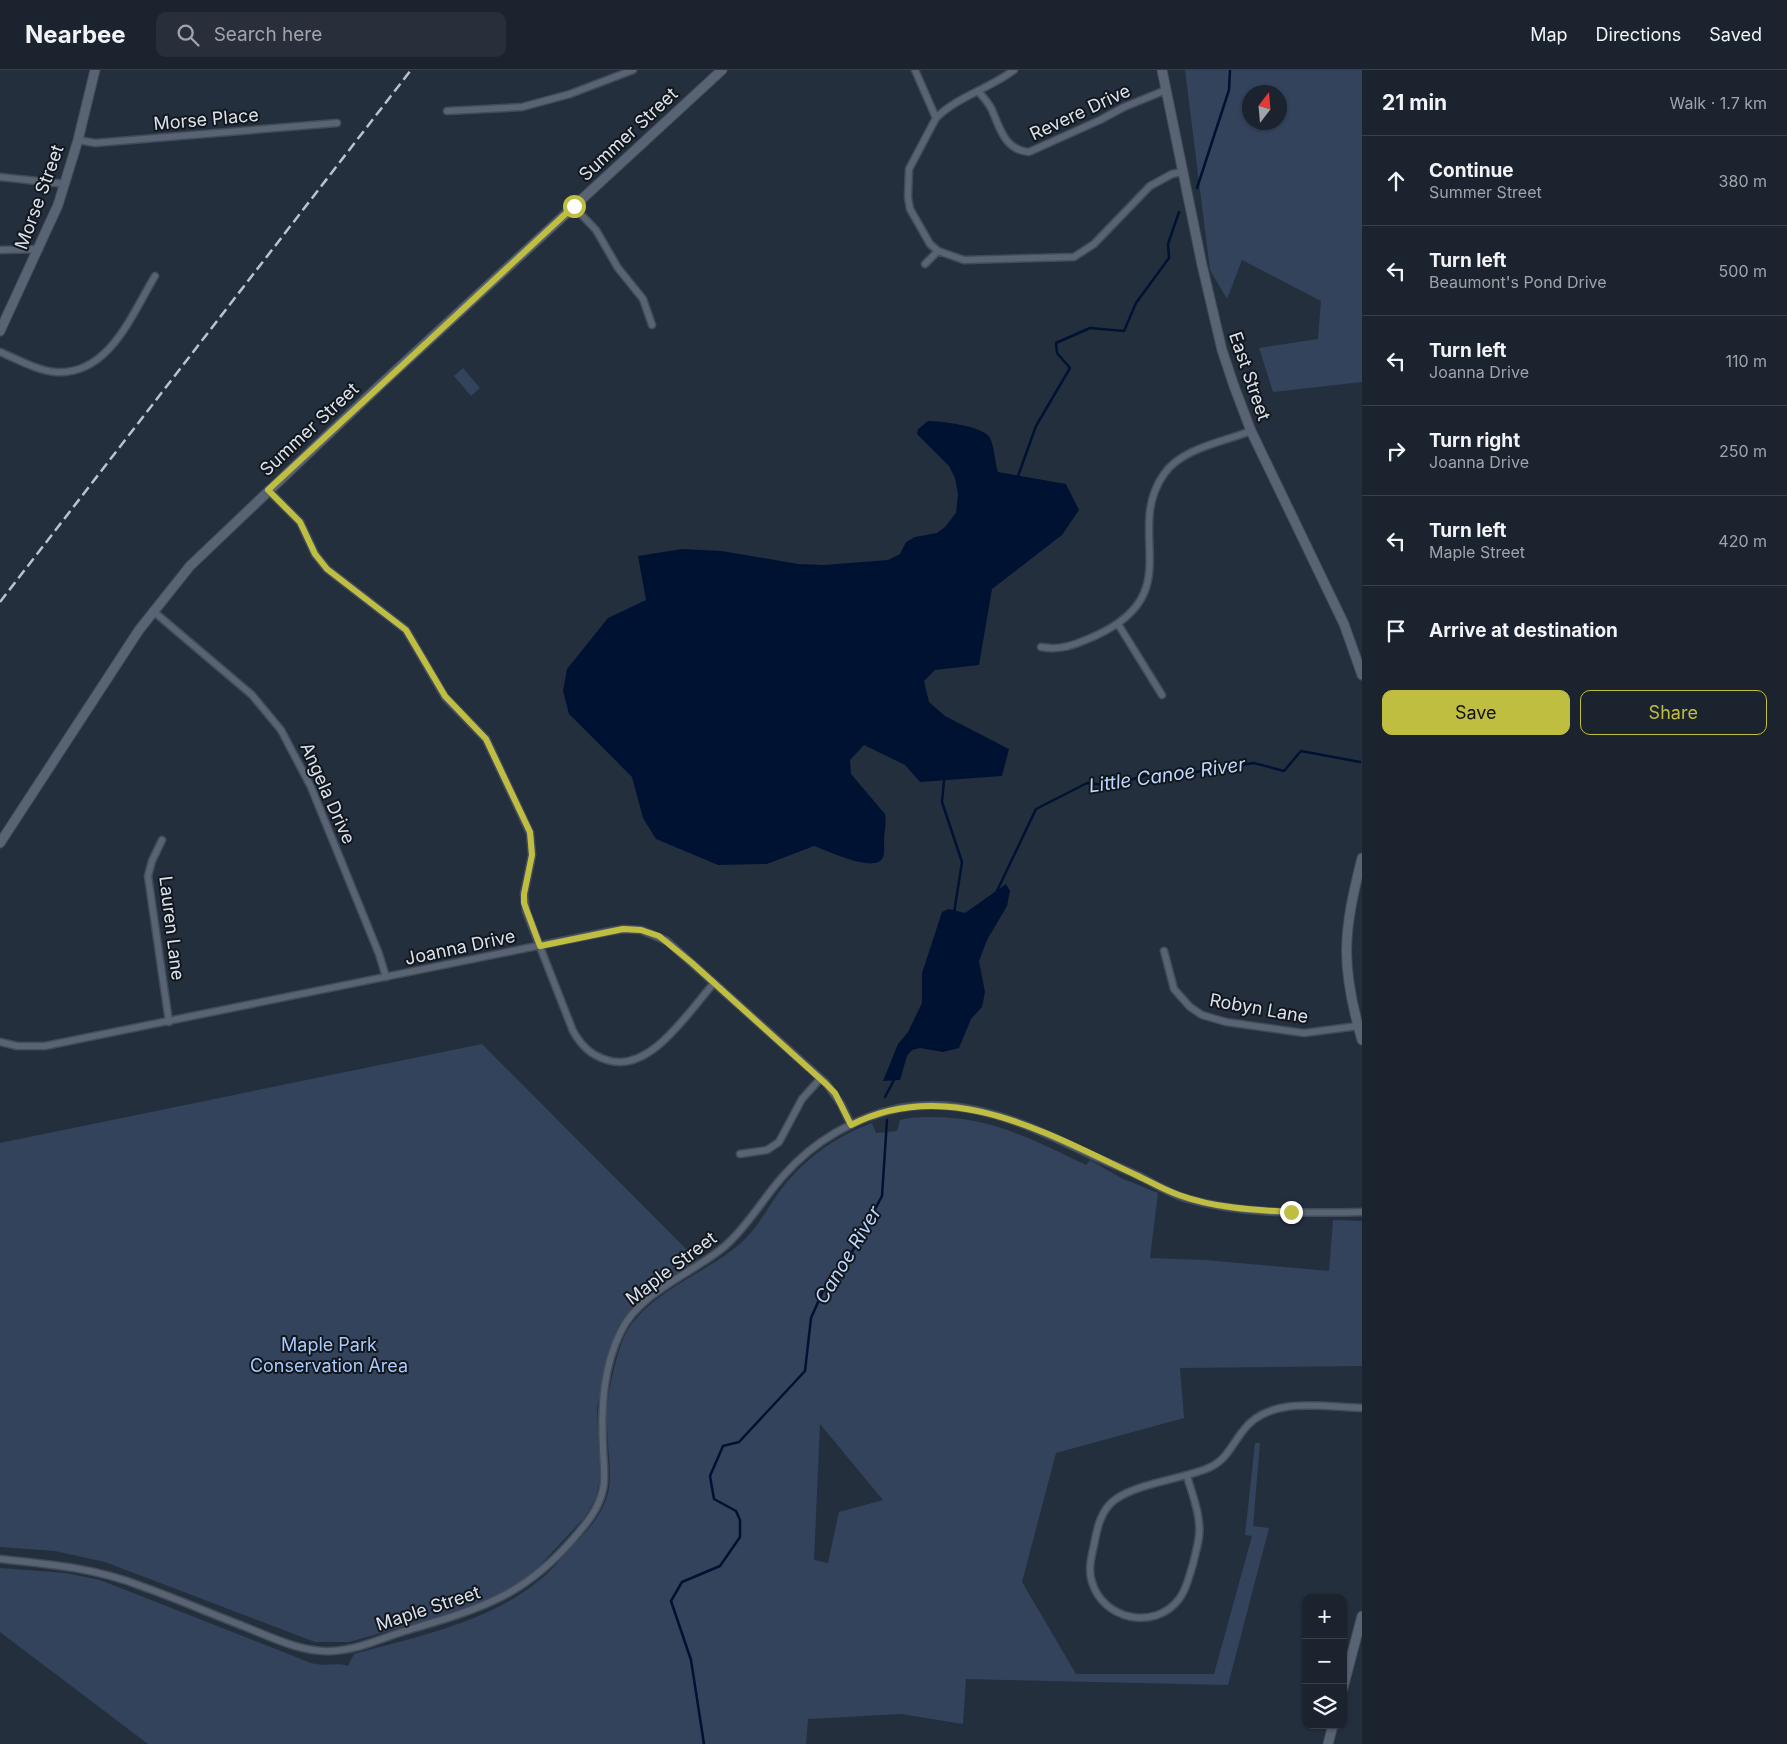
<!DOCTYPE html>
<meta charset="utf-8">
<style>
:root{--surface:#1b232e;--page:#282f3a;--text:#f1f3f6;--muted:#a0a4aa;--line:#39404a;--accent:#c0be40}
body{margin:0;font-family:Inter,sans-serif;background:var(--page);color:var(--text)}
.controls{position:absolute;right:15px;bottom:15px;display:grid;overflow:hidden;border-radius:10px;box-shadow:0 1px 4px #0004}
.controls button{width:45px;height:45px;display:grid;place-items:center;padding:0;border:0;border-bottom:1px solid var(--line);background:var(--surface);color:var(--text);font:25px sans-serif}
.compass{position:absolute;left:1242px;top:15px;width:45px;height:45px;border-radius:50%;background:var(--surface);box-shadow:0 1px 4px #0004;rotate:16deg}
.stop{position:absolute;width:15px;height:15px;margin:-11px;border:4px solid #c0be40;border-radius:50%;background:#fff}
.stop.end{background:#c0be40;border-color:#fff;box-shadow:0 1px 5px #0008}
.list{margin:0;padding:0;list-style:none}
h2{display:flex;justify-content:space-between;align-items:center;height:65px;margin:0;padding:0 20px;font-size:21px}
h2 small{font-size:16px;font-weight:400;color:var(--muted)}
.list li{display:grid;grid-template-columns:32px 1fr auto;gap:15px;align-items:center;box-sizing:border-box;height:90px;padding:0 20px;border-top:1px solid var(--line)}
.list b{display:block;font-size:19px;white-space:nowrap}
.list p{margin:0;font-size:16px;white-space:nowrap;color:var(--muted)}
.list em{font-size:16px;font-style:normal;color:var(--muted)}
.actions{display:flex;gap:10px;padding:15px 20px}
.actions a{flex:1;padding:11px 0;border:1px solid var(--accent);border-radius:10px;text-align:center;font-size:18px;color:var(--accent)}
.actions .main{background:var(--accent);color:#111}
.icon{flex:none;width:28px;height:28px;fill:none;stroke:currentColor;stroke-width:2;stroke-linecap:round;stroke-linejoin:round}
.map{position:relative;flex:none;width:1362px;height:1674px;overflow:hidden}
header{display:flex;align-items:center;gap:30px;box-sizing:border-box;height:70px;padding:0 25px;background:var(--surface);border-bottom:1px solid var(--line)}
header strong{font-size:24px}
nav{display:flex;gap:28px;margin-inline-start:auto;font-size:18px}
.search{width:350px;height:45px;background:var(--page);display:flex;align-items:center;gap:12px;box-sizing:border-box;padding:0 18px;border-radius:10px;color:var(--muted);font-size:19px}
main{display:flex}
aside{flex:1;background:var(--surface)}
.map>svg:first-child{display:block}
.green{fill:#33435b;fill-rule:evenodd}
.water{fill:#001232}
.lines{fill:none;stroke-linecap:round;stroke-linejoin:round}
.stream{stroke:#001232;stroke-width:2.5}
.street-casing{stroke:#434b58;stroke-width:9}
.secondary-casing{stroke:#434b58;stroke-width:11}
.street{stroke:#586374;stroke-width:6}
.secondary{stroke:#586374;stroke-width:9}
.rail{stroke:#bbc2cd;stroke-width:2.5;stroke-dasharray:10 5;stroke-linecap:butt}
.route{stroke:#c0be40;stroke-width:6}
.labels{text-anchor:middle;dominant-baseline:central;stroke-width:4;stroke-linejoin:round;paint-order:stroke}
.street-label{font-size:18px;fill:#dbe2ec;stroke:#12161d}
.park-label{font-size:18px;fill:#a9cafd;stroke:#12161d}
.water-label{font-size:19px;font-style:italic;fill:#bed7fe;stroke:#12161d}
</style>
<header>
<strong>Nearbee</strong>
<div class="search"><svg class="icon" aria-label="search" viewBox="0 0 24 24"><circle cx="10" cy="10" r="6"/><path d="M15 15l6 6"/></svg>Search here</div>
<nav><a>Map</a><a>Directions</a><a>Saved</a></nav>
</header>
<main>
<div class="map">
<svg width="1362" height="1674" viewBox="0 0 1362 1674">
<rect width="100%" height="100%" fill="#242f3e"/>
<!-- green -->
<g class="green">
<path d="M 1185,0 L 1362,0 L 1362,312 L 1273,322 L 1259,278 L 1318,269 L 1321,231 L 1242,190 L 1227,229 L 1210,200 ZM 1250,22 L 1280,22 L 1280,52 L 1250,52 Z"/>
<path d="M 463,298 L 480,318 L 471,326 L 454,306 Z"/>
<path d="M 482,974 L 697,1190 L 638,1231 L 618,1256 L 611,1275 L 597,1337 L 600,1408 L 596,1428 L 585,1447 L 531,1505 L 487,1531 L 431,1549 L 349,1572 L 315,1572 L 105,1492 L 55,1481 L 0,1477 L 0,1073 Z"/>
<path d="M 909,1048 C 981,1042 1024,1065 1086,1095 L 1090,1090 L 1121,1108 L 1158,1123 L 1150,1188 L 1205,1190 L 1329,1201 L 1333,1150 L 1362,1151 L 1362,1296 L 1180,1298 L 1184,1348 L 1056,1383 L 1022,1512 L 1076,1604 L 1214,1604 L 1252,1466 L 1245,1465 L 1255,1373 L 1260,1373 L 1253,1456 L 1269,1458 L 1228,1615 L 966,1609 L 963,1654 L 901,1644 L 808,1649 L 806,1674 L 148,1674 L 0,1562 L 0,1498 L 66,1503 L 100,1510 L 311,1593 C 324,1597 336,1592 348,1596 L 354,1584 C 416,1567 487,1553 537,1512 C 551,1502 562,1487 574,1474 C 592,1456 609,1437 610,1409 C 610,1386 606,1364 607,1341 C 607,1323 618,1278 626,1263 C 651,1218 715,1201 747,1167 C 761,1152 770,1134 782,1118 C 805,1089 835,1067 869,1054 L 872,1053 L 876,1063 L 897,1061 L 900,1050 ZM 820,1354 L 883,1430 L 839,1442 L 828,1493 L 814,1490 Z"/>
</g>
<!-- water -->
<g class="water">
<path d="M 928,351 C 940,351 984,356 990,368 C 994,375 995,393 998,402 L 1066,414 L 1079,440 L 1062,465 L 992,519 L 979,595 L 935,600 L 924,611 L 929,632 L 945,646 L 1009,679 L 1002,706 L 920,712 L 905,695 L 864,675 L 850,690 L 851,704 L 885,744 C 887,754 884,762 884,771 C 884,776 885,783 883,787 C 877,805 826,780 814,776 L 767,794 L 718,795 L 656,769 L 643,748 L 632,707 L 569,644 L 563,621 L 567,599 L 608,548 L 646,530 L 638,486 L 682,479 L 722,481 L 798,494 L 824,495 L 888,490 L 900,484 L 906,472 L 915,467 L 937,463 L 945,457 L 956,443 L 958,424 L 955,408 L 949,396 L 917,364 L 918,359 Z"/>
<path d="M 1006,814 L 1010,821 L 1007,836 L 987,870 L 979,891 L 985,922 L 982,937 L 971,949 L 959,978 L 943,982 L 920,978 L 912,980 L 907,986 L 900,1010 L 883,1011 L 898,974 L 908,962 L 922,933 L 922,903 L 942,842 L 949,839 L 965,843 Z"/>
</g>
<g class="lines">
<!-- stream -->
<g class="stream">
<path d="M 1197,118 L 1229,20 L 1230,0"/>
<path d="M 1018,406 L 1036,356 L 1070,298 L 1057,283 L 1056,273 L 1090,258 L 1124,261 L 1136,233 L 1169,188 L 1168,174 L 1179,142"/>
<path d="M 944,711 L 942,732 L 962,792 L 954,843"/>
<path d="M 996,823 L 1036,739 L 1087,713 L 1112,716 L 1149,704 L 1176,705 L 1254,693 L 1284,701 L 1301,681 L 1360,692"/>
<path d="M 885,1027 L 895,1008"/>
<path d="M 704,1674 L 691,1590 L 671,1531 L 682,1512 L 720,1496 L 740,1467 L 740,1450 L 736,1441 L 714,1429 L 710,1406 L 723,1376 L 739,1372 L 805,1301 L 811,1248 L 823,1221 L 838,1208 L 882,1126 L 887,1050"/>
</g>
<!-- street casing -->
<g class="street-casing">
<g id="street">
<path d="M 915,0 L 936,48 L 909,99 L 908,127 L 910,139 L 930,174 L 938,181"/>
<path d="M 978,21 C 983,27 989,33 992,40 C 1000,59 1005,80 1029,82 L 1100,50 L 1124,37 L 1166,20"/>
<path d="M 447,41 L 522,37 L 570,24 L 633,0"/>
<path d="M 936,48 C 958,26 989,19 1014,0"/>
<path d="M 78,70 L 95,73 L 337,53"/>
<path d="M 0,107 L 65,114"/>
<path d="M 574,137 L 596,160 L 618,198 L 643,229 L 652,255"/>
<path d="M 0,180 L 39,179"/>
<path d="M 925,194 L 938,181 L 964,190 L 1074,187 L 1094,174 L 1150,116 L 1172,104 L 1183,102"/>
<path d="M 0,282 C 17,289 36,300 55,302 C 109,306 132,244 155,206"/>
<path d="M 268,420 L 300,452 L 315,484 L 327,499 L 406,560 L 445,627 L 486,669 L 530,763 L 532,785 L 524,824 L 526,841 L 573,961 C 581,975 590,985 607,990 C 650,1004 688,942 714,913"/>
<path d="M 153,541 L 252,625 L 281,660 L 311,717 L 379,884 L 386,907"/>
<path d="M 1118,554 L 1162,625"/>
<path d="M 1041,577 C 1062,581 1076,574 1095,566 C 1190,523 1123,462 1164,404 C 1182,378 1223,372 1251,361"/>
<path d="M 162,770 L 152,791 L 148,806 L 169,952"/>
<path d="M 1164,881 L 1174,919 L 1190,937 L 1202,945 L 1226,952 L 1304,963 L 1358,956"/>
<path d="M 0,972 L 17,976 L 45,976 L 606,862 L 623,859 L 641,860 L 667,871 L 826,1013 L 841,1034 L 851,1055"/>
<path d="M 740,1084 L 767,1080 L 779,1072 L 802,1029 L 820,1009"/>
<path d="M 1187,1406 C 1191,1421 1198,1437 1199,1453 C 1201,1467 1196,1480 1193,1494 C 1189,1506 1187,1519 1179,1529 C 1155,1561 1103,1550 1092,1512 C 1088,1500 1091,1488 1094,1475 C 1097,1458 1101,1439 1116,1429 C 1137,1414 1180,1409 1206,1399 C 1225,1392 1230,1378 1242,1362 C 1268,1325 1323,1337 1362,1338"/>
<path d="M 0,1489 C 49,1494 95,1498 141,1516 C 175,1528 209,1543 243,1556 C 271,1567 302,1583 332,1581 C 358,1580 382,1568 405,1561 C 477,1539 521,1529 573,1469 C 586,1454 599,1439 603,1419 C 606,1405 603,1391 603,1377 C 601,1338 603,1297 621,1261 C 641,1221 692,1204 725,1176 C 749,1155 763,1128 784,1105 C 814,1071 855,1047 900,1038 C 967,1026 1026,1054 1085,1082 C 1103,1091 1122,1098 1139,1106 C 1155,1114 1169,1123 1185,1128 C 1242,1145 1304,1143 1362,1142"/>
</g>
</g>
<!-- secondary casing -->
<g class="secondary-casing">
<g id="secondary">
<path d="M 1162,0 L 1202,195 L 1222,280 L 1234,316 L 1251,361 L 1344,554 L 1362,605"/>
<path d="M 0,261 L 58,135 L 78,70 L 95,0"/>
<path d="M 0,773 L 139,560 L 190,496 L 379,316 L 722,0"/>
<path d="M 1362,788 C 1343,863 1340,895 1362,970"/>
<path d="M 1343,1618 L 1362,1546"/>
<path d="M 1328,1674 L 1333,1655"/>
</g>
</g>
<!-- street -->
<use href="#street" class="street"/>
<!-- secondary -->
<use href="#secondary" class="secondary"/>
<!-- rail -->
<path class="rail" d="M 0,532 L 411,0"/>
</g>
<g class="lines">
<!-- route -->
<path class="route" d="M 574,136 L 268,420 L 300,452 L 315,484 L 327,499 L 406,560 L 445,626 L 486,669 L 530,762 L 532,785 L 524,824 L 524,833 L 540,876 L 623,859 L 641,860 L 659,866 L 692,893 L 826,1014 L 835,1023 L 851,1055 C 949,1005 1048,1064 1138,1106 C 1151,1112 1164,1120 1179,1125 C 1214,1138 1253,1140 1291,1142"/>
</g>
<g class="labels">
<!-- street labels -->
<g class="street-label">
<text transform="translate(1080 42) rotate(-25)">Revere Drive</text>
<text transform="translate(206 49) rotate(-5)">Morse Place</text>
<text transform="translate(628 64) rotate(-43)">Summer Street</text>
<text transform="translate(39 127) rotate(-70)">Morse Street</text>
<text transform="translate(1250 306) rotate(71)">East Street</text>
<text transform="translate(309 359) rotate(-43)">Summer Street</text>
<text transform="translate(328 723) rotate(66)">Angela Drive</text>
<text transform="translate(172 858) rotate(83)">Lauren Lane</text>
<text transform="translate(460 877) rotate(-12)">Joanna Drive</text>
<text transform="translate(1259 938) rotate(10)">Robyn Lane</text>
<text transform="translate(671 1198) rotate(-37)">Maple Street</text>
<text transform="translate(428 1538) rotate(-18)">Maple Street</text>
</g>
<!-- park labels -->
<g class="park-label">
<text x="329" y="1274">Maple Park<tspan x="329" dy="21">Conservation Area</tspan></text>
</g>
<!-- water labels -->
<g class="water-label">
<text transform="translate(1167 705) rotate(-8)">Little Canoe River</text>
<text transform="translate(848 1185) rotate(-59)">Canoe River</text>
</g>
</g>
</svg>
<div class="controls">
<button>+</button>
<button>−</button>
<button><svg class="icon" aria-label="layers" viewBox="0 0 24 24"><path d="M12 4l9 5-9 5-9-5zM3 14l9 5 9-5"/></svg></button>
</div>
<svg class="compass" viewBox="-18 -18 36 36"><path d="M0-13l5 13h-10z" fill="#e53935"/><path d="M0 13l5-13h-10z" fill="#a0a4aa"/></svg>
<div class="stop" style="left:574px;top:136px"></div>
<div class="stop end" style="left:1291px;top:1142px"></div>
</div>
<aside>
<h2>21 min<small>Walk · 1.7 km</small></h2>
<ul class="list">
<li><svg class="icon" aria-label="ahead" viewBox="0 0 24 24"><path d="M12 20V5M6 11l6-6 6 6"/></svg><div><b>Continue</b><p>Summer Street</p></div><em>380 m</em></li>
<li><svg class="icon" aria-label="left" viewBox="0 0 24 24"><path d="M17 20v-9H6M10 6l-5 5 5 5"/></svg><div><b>Turn left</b><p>Beaumont's Pond Drive</p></div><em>500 m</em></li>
<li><svg class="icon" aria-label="left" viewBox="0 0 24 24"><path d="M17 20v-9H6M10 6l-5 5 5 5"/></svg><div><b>Turn left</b><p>Joanna Drive</p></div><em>110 m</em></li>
<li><svg class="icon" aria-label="right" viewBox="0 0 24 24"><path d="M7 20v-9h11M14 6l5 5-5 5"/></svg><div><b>Turn right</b><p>Joanna Drive</p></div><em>250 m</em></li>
<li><svg class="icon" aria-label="left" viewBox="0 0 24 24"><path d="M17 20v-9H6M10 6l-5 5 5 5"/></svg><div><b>Turn left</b><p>Maple Street</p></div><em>420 m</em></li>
<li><svg class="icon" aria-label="arrive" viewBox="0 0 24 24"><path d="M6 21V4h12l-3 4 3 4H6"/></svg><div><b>Arrive at destination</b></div></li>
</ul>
<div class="actions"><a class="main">Save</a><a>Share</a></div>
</aside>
</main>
